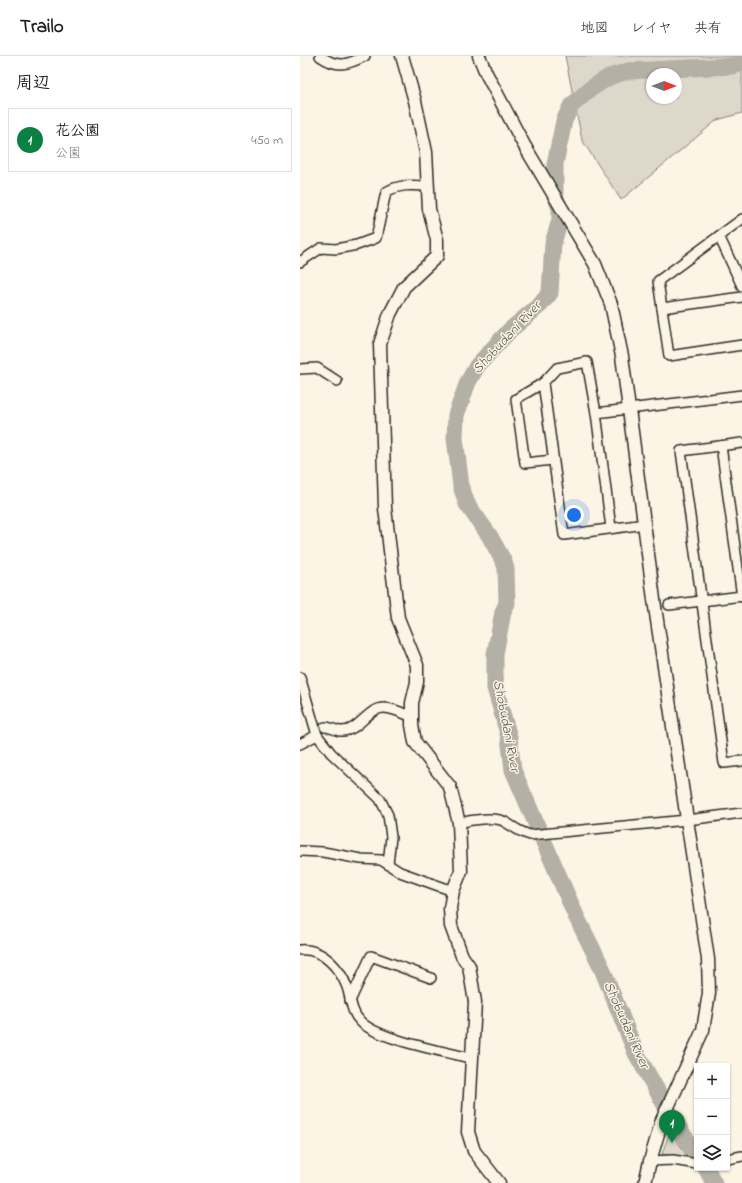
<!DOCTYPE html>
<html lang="ja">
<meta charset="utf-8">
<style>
:root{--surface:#fff;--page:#f6f6f6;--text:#202124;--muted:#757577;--line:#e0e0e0;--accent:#0b8043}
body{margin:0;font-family:"Indie Flower","Klee One",sans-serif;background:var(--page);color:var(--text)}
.controls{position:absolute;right:12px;bottom:12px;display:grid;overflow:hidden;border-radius:0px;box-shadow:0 1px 3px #0004}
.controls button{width:36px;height:36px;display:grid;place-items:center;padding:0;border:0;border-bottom:1px solid var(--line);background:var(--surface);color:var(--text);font:20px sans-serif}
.compass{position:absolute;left:346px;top:12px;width:36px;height:36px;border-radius:50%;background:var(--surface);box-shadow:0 1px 3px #0004;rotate:90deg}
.you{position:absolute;left:274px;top:459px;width:14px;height:14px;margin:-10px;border:3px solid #fff;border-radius:50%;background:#1a73e8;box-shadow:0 0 0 6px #1a73e833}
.badge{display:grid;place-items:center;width:26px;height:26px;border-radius:50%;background:var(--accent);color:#fff;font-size:13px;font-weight:700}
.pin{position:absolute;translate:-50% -33px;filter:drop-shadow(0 1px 2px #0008)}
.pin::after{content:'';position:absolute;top:21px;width:14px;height:12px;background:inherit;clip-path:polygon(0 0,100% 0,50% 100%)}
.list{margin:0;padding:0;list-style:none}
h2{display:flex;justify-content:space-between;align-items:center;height:52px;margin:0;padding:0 16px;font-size:17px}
h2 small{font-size:13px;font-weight:400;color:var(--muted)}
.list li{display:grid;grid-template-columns:26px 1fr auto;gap:12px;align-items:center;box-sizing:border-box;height:64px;margin:0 8px 8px;padding:0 8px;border:1px solid var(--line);border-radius:0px}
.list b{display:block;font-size:15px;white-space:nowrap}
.list p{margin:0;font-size:13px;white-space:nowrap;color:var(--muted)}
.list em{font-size:13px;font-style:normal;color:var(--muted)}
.icon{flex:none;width:22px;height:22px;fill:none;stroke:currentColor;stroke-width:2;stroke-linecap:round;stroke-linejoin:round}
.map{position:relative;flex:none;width:442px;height:1127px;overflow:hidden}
header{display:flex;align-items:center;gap:24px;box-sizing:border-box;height:56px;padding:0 20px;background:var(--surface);border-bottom:1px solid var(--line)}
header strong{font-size:19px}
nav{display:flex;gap:22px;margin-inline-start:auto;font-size:14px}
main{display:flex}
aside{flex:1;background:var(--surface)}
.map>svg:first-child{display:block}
.green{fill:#ded8ca;stroke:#84827a;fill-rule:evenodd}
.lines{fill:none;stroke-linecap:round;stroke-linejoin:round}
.river{stroke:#b4b0a5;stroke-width:17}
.street-casing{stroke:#2b2b2b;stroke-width:12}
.secondary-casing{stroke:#2b2b2b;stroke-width:15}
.street{stroke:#fcf5e5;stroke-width:9}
.secondary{stroke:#fcf5e5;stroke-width:12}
.labels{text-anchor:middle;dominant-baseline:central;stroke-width:3;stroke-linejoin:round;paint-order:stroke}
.water-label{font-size:14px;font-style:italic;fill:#545350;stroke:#fcf5e5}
</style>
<header>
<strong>Trailo</strong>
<nav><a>地図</a><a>レイヤ</a><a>共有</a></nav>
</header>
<main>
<aside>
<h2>周辺<small></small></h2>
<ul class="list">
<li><span class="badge">1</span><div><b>花公園</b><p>公園</p></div><em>450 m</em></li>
</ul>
</aside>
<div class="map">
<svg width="442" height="1127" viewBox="0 0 442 1127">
<rect width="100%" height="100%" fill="#fcf5e5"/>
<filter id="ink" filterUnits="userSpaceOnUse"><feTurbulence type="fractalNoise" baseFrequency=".025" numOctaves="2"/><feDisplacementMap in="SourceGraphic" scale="8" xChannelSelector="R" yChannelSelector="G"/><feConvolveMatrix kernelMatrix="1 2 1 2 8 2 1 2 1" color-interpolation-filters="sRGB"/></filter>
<g filter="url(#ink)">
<!-- green -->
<g class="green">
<path d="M 265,0 L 442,0 L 442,57 L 417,64 L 321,144 L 282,84 ZM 352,18 L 376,18 L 376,42 L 352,42 Z"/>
<path d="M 370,1075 L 388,1101 L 362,1098 Z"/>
</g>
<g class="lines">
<!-- river -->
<g class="river">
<path d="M 397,1098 L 374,1065 L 336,997 L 301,910 L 276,860 L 213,714 L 209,681 L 195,632 L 195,598 L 203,556 L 207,547 L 206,513 L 204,506 L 189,479 L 167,448 L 161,430 L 155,382 L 156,359 L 168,326 L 177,310 L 210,274 L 240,249 L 250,237 L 253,187 L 260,164 L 260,153 L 255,139 L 255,108 L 264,65 L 271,50 L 290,33 L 309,21 L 328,15 L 432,10 L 442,7"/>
<path d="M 406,1112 L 414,1127"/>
</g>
<!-- street casing -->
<g class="street-casing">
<g id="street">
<path d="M 20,0 C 37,12 48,9 65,0"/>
<path d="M 442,163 L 358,225 L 369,300 L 442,289"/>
<path d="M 419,180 L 442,230"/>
<path d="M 0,206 L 21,192 L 36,193 L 57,189 L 76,182 L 86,136 C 99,128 112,129 127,130"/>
<path d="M 362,252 L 442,241"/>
<path d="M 0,313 L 17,312 L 37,325"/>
<path d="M 243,327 L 264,479 L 345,468"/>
<path d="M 296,357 L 442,339"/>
<path d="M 442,387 L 381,395 L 424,707 L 442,705"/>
<path d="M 421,390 L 442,541"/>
<path d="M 253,404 L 225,407 L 216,343 L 243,327 L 257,312 L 287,306 L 296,357 L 311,472"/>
<path d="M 369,549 L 442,540"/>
<path d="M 0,621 L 17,679 L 31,697 L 80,743 L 88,759 L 91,781 L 88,808"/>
<path d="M 25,671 C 31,671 34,674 40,675 C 59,677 67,651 85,652 C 95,653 103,657 112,661"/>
<path d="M 0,688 L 17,679"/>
<path d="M 159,767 C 170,764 196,760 205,766 C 214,771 219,776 230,779 L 387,764 L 442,757"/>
<path d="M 0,795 L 23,796 L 61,803 L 81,804 L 100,816 L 153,835"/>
<path d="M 0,894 C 22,892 40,912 47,931 C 51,943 51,956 60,965 C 76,983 146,996 170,1002"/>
<path d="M 50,945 L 71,900 L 131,922"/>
<path d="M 427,1103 L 442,1100"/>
<path d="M 350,1105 L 373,1104 L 397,1108"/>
</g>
</g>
<!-- secondary casing -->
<g class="secondary-casing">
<g id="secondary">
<path d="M 102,0 L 115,45 L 126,96 L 129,153 L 137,184 L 137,200 L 104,231 L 90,258 L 80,288 L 85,452 L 98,562 L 117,609 L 117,626 L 112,647 L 112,669 L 115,686 L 150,731 L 159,767 L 161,815 L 153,835 L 150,852 L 151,870 L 162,900 L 169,910 L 175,946 L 168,1076 L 174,1095 L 199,1127"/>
<path d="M 179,0 L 186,17 L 224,89 L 295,208 L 311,248 L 322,300 L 355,551 L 408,903 L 409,937 L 403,974 L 362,1064 L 350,1105 L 345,1127"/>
</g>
</g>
<!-- street -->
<use href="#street" class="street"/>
<!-- secondary -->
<use href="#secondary" class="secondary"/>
</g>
</g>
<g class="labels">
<!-- water labels -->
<g class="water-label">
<text transform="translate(207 282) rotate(-47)">Shobudani River</text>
<text transform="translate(206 670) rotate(79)">Shobudani River</text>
<text transform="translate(326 969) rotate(66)">Shobudani River</text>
</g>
</g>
</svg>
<div class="controls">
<button>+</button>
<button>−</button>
<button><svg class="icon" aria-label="layers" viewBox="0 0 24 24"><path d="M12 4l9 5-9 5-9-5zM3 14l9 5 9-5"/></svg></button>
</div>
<svg class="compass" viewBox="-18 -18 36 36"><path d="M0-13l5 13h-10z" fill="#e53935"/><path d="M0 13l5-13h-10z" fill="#757577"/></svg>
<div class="you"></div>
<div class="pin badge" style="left:372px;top:1087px">1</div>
</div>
</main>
